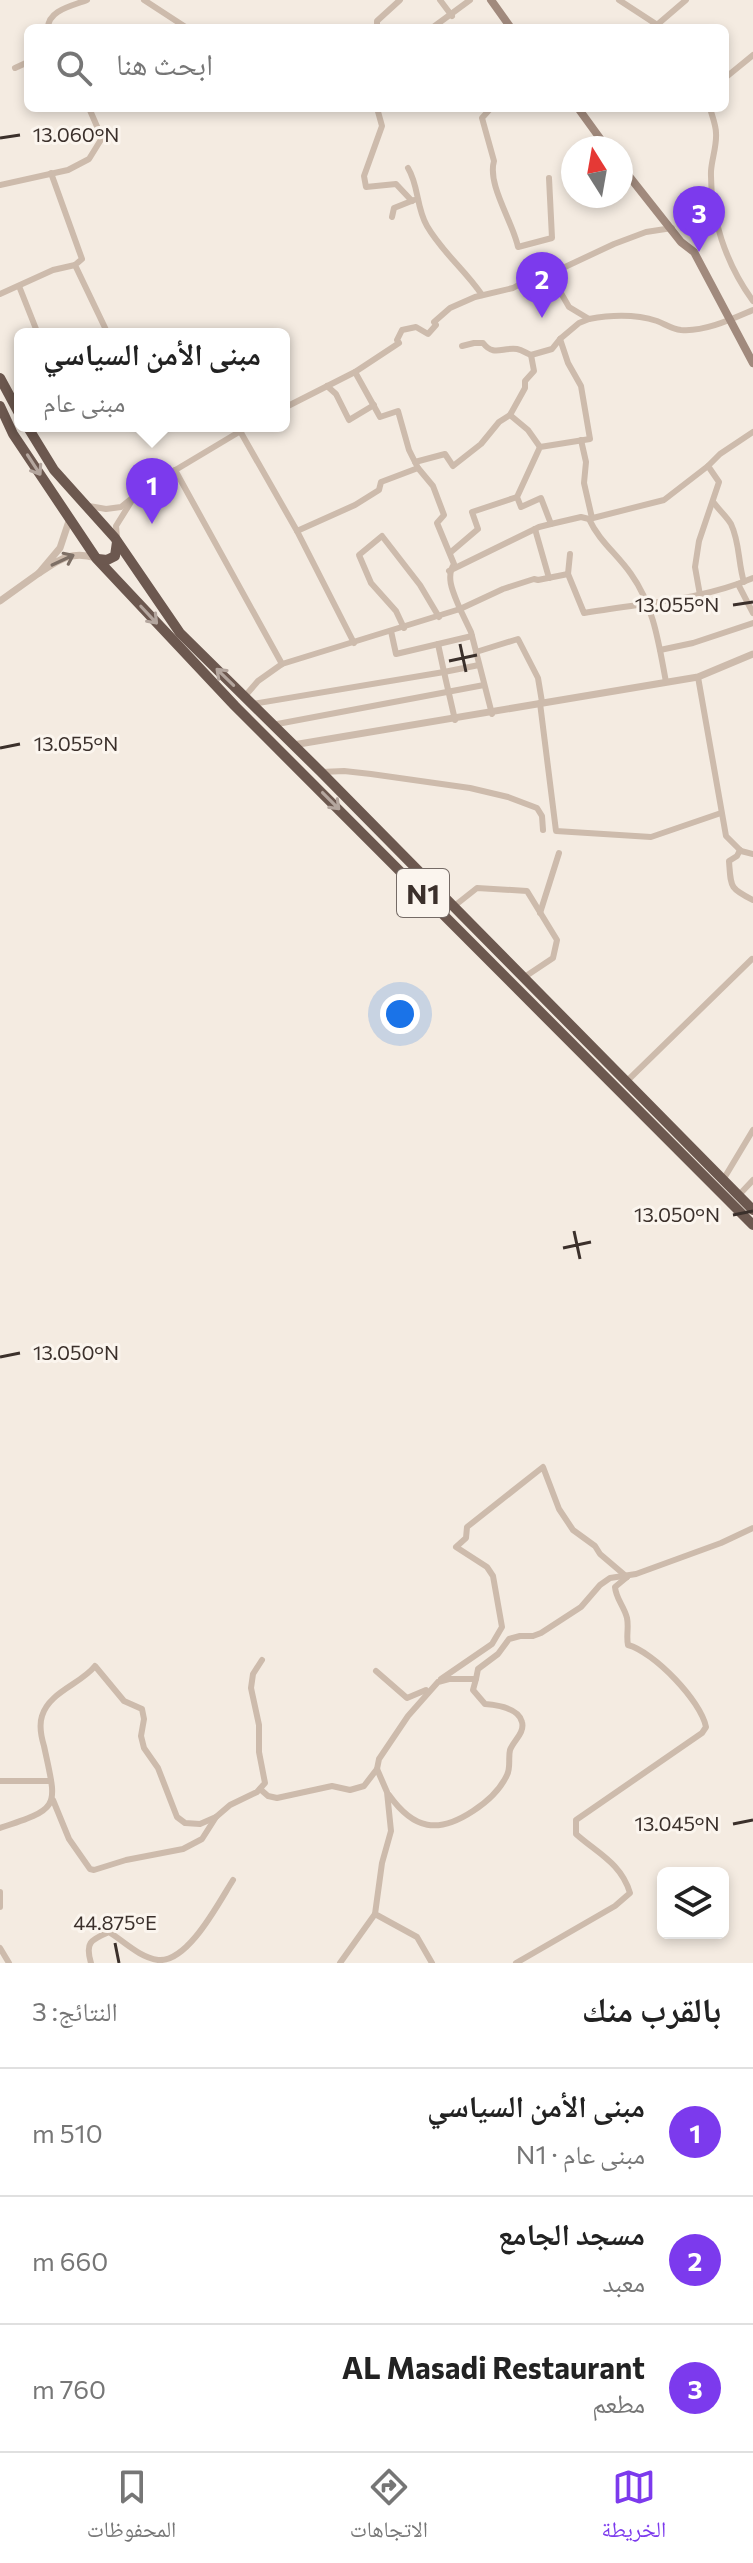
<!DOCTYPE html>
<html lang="ar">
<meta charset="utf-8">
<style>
:root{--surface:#fff;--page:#f6f6f6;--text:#222;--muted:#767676;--line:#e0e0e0;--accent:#7c3aed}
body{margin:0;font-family:Commissioner,"Noto Naskh Arabic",sans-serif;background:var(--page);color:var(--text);direction:rtl}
.controls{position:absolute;right:24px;bottom:24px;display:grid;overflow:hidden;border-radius:12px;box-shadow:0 4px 12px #0003}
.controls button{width:72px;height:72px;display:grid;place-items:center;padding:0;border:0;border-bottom:2px solid var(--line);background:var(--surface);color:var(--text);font:40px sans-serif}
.compass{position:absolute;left:561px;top:136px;width:72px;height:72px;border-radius:50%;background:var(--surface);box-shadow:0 4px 12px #0003;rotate:349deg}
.you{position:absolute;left:400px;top:1014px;width:28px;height:28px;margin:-20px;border:6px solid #fff;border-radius:50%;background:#1a73e8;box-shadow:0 0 0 12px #1a73e833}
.badge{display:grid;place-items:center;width:52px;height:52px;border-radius:50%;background:var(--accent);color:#fff;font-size:26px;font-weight:700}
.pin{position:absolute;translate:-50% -66px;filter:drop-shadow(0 2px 4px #0008)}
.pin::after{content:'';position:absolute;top:42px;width:28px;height:24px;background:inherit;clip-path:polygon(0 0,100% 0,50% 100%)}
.popup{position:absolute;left:14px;top:328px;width:276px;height:104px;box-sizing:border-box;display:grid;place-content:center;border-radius:12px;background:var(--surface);filter:drop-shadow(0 2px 6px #0005);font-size:26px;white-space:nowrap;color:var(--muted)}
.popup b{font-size:30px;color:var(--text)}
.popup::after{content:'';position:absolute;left:50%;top:100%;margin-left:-16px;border:16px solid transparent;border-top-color:var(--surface)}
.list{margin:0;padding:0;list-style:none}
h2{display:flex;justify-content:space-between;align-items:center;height:104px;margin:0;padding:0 32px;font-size:34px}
h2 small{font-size:26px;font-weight:400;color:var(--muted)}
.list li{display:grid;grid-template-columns:52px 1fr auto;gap:24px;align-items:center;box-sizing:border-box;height:128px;padding:0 32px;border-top:2px solid var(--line)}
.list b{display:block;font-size:30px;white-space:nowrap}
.list p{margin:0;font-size:26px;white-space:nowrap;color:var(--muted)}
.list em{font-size:26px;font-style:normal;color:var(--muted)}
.icon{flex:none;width:44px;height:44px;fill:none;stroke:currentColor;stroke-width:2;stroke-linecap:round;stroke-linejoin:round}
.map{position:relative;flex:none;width:753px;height:1963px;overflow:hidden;direction:ltr}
.search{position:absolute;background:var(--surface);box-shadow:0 4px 12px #0003;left:24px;right:24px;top:24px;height:88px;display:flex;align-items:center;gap:20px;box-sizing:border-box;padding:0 28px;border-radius:12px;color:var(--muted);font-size:30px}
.sheet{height:488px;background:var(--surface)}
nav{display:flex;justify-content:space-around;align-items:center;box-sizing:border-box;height:112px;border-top:2px solid var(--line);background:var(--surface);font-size:22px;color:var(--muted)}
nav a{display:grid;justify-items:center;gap:4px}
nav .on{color:var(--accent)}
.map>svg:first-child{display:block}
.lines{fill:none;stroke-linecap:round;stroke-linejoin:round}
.minor{stroke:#cdbbac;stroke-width:6}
.tertiary{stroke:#cdbbac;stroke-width:7}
.secondary{stroke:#a18a7d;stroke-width:8}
.trunk{stroke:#6c584f;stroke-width:10}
.oneway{stroke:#b4a69e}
.oneway2{stroke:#7d6f65}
.ticks{fill:none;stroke:#3b302b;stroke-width:3}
.labels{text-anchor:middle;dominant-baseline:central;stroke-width:6;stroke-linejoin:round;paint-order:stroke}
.shield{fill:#fbf5ee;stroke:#756b66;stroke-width:2}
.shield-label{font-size:28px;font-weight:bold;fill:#3b302b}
.ticks-label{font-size:20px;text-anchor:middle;fill:#3b302b;stroke:#fbf5ee;stroke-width:6;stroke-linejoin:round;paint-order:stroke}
</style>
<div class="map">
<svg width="753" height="1963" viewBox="0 0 753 1963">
<rect width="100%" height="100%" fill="#f4ebe1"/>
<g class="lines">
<!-- minor -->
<g class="minor">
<path d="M 144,0 L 187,28"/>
<path d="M 440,0 L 452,16"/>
<path d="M 619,0 L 662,28"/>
<path d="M 658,24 L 686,0"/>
<path d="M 48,28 C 48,10 72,6 87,0"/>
<path d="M 377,28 L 377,21 L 400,0"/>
<path d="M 432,28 L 470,0"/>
<path d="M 15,68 L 28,62"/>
<path d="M 725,78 L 753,55"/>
<path d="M 377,108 L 382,126 L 364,176 L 366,187 L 396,184 L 412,201"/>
<path d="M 491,108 L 482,118 L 494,161 C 487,185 513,222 518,247 L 552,238 L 549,178"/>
<path d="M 500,108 L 502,108"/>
<path d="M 710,108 C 712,116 716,125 716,133 C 717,145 712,158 711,171 C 710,217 726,264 753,301"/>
<path d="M 408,168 C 419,186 416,207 427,226 C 442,252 465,270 482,295"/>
<path d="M 51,173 L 82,259 L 75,265 L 108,334"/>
<path d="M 0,185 L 68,170 L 89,159 L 102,138 L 89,108"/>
<path d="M 392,217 L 394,208 L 414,200"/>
<path d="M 550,274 L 614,244 L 646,232 L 672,228"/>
<path d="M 19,286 L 38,334"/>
<path d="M 0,294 L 53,270 L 75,265"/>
<path d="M 462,346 L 474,343 L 483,343 C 494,357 502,347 517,349 C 522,350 526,353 531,355"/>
<path d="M 355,372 L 380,417 L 398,411 L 409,450 L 418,468 L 433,486 L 444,515 L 437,523 L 454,564 C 445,578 454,594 460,609 L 503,589 L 534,579 L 538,580 L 568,574 L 584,613 C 641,603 699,601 753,578"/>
<path d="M 327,386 L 336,394 L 349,420 L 374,405"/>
<path d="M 284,408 L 355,372 L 399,343 L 397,340 L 402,330 L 416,327 L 428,334 L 436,325 L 434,322 L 450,308 L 475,297 L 513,288 L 540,273 L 550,274 L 569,307 L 589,319 C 611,315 635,314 657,321 C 665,324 672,329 681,330 C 705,332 732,319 753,310"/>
<path d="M 510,415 L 525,388 L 525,381 L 534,371 L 531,355 L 552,349 L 560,339"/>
<path d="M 240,431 L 297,531 L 354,643"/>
<path d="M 581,440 L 586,462 L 584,483 L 592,518"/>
<path d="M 415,462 L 445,454 L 453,466 L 481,444 L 499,422 L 510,415 L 528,430 L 540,447"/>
<path d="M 175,470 L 282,664"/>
<path d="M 714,503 C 719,510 727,517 731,524 C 740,543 738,563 744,582"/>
<path d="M 89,506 L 106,509 L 121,507 L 142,490 L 249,426"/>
<path d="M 589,519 L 664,500 L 708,466"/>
<path d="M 551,524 L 581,517 L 589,519 C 599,541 617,554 631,574 C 654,606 659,645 666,682"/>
<path d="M 535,529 L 549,578"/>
<path d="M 297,531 L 355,505 L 379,490 L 381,482 L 418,468"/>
<path d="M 117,538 L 116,526 L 131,502"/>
<path d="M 451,552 L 478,529 L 472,512 L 517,497"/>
<path d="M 449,571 L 539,527 L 551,524 L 541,498 L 521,507 L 517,497 L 540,447 L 590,439 L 581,386 L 568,363 L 560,339 L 579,323 L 589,319"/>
<path d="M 568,574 L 570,554"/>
<path d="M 738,584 L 753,613"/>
<path d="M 700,595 L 695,567 L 699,541 L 719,482 L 708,466 L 720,454 L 753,432"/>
<path d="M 404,628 L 396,611 L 371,583 L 359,555 L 382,536 L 420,585 L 439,617"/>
<path d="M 391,631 L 396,654 L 472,636"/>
<path d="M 438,644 L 444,672 L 479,665"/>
<path d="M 660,650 L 693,643 L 753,623"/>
<path d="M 476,652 L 518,639 L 538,678 L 542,702"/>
<path d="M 698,677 L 726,836 L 741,851 L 753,854"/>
<path d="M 245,696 L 258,681 L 282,664 L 460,609 L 471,632 L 492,714"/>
<path d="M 540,703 L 556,831 L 651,837 L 721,813"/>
<path d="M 252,704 L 444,672 L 455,720"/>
<path d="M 272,725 L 484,685"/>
<path d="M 321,772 L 344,771 L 371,774 L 470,788 L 508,797 L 537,808 L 542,816 L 543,830"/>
<path d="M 740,850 L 737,856 L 729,861 C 731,887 729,888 753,900"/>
<path d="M 453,907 L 477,888 L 527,891 L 557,940 L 553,958 L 523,978"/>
<path d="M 540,913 L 559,853"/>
<path d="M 626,1082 L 752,959"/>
<path d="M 723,1180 L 753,1130"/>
<path d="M 738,1196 L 753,1180"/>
<path d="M 376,1671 L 407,1698 L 426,1690"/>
<path d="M 441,1679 L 492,1644 L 502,1627 L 493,1576 L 487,1567 L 456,1547 L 466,1538 L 467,1527 L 543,1467 L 559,1509 L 573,1530 L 595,1546 L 600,1554 L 627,1577"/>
<path d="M 0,1781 L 51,1781"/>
<path d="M 260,1789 L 268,1796 L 277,1798 L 332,1786 L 350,1790 L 364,1786 L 377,1769"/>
<path d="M 389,1795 C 414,1830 438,1834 473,1811 C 487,1802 500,1790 507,1775 C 511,1767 508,1758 510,1750 C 513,1741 525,1733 522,1722 C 519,1708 497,1705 485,1704 L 473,1690 L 476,1679"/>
<path d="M 53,1800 L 69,1839 L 90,1869 L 94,1870 L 126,1860 L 183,1849 L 202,1839 L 216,1817"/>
<path d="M 0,1828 C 62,1808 57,1807 44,1746 C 41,1736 39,1725 42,1716 C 49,1692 81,1684 95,1666 L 124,1701 L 142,1709 L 144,1719 L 141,1736 L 144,1748 L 158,1768 L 177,1817 L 185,1823 L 200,1824 L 216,1817 L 230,1805 L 257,1792 L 265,1783 L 259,1752 L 259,1725 L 251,1688 L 253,1674 L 262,1660"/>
<path d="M 0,1892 L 0,1907"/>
<path d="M 0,1948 L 9,1963"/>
<path d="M 91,1963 C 85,1943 90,1940 109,1932 C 125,1942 139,1957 158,1960 C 188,1963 219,1902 233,1880"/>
<path d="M 340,1963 L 375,1914"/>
<path d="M 432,1963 L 417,1937 L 375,1914 L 382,1863 L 391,1831 L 387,1792 L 377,1769 L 379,1759 L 408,1716 L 438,1682 L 449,1679 L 476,1679 L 478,1669 L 498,1654 L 509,1639 L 520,1636 L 533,1636 L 541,1633 L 581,1607 L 600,1585 L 610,1578 L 636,1574 L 721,1543 L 753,1528"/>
<path d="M 516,1963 L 615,1906 L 630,1893 C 621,1863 597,1853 576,1834 L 576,1820 L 702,1733 L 706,1727 C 701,1701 654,1652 628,1645 C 626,1636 629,1627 627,1618 C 624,1606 616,1599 615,1587 L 627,1577"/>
</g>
<!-- tertiary -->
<g class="tertiary">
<path d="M 69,521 L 60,548 L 39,573 C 59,560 71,550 96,558"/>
<path d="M 0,601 L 39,573"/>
<path d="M 293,745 L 698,677 L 753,654"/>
</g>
<!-- secondary -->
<g class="secondary">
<path d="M 491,0 L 511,28"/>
<path d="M 578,108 L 607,148"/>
<path d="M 621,166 L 681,242 L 694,252 L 753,363"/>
</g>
<!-- trunk -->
<g class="trunk">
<path d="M 0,378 L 20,415"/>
<path d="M 0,406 L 13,434 L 96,558 L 235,706 L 753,1225"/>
<path d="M 27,426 L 54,470 L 115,538 L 180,633 L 321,772 L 753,1210"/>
<path d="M 98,559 L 107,560 L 115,556 L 117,542"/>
</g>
</g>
<!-- one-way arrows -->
<defs><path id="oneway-shaft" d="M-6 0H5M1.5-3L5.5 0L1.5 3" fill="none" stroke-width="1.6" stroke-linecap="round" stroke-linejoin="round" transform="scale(2)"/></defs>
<g class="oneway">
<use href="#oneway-shaft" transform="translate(34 465) rotate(57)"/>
<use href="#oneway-shaft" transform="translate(149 615) rotate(47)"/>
<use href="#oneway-shaft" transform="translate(225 677) rotate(-136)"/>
<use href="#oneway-shaft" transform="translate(331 801) rotate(45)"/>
</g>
<use class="oneway2" href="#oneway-shaft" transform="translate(63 560) rotate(-25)"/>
<!-- ticks -->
<path class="ticks" d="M 0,138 L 20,135M 733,605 L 753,602M 460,644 L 466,672M 449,661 L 477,655M 0,748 L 20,744M 733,1215 L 753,1211M 574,1231 L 580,1259M 563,1248 L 591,1242M 0,1357 L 20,1353M 733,1824 L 753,1820M 115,1943 L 119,1963"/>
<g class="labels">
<!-- shield labels -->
<rect class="shield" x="397" y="869" width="52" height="48" rx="6"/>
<g class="shield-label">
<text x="423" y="893">N1</text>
</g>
</g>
<g class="ticks-label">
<text x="76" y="142">13.060°N</text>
<text x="677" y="612">13.055°N</text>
<text x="76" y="751">13.055°N</text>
<text x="677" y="1222">13.050°N</text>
<text x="76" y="1360">13.050°N</text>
<text x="677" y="1831">13.045°N</text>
<text x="115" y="1930">44.875°E</text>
</g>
</svg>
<div class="controls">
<button><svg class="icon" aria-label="layers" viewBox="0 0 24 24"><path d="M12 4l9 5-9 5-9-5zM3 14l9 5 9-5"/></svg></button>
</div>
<svg class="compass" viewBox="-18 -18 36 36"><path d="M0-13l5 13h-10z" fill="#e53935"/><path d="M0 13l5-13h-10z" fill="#767676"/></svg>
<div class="you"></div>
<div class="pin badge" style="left:152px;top:524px">1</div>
<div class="popup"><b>مبنى الأمن السياسي</b>مبنى عام</div>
<div class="pin badge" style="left:542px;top:318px">2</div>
<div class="pin badge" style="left:699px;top:252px">3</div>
<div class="search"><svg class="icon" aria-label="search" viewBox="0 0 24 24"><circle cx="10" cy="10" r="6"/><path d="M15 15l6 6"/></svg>ابحث هنا</div>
</div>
<section class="sheet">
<h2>بالقرب منك<small>النتائج: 3</small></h2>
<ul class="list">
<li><span class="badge">1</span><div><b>مبنى الأمن السياسي</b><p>مبنى عام · N1</p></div><em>510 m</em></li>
<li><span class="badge">2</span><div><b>مسجد الجامع</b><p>معبد</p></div><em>660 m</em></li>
<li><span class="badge">3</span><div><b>AL Masadi Restaurant</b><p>مطعم</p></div><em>760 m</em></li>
</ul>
</section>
<nav>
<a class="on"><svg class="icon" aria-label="map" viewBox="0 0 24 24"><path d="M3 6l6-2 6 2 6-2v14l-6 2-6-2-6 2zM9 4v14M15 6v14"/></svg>الخريطة</a>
<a><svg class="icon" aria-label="directions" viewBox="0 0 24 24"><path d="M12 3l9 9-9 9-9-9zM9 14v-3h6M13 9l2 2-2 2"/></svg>الاتجاهات</a>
<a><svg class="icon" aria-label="saved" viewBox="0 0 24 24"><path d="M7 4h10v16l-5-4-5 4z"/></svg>المحفوظات</a>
</nav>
